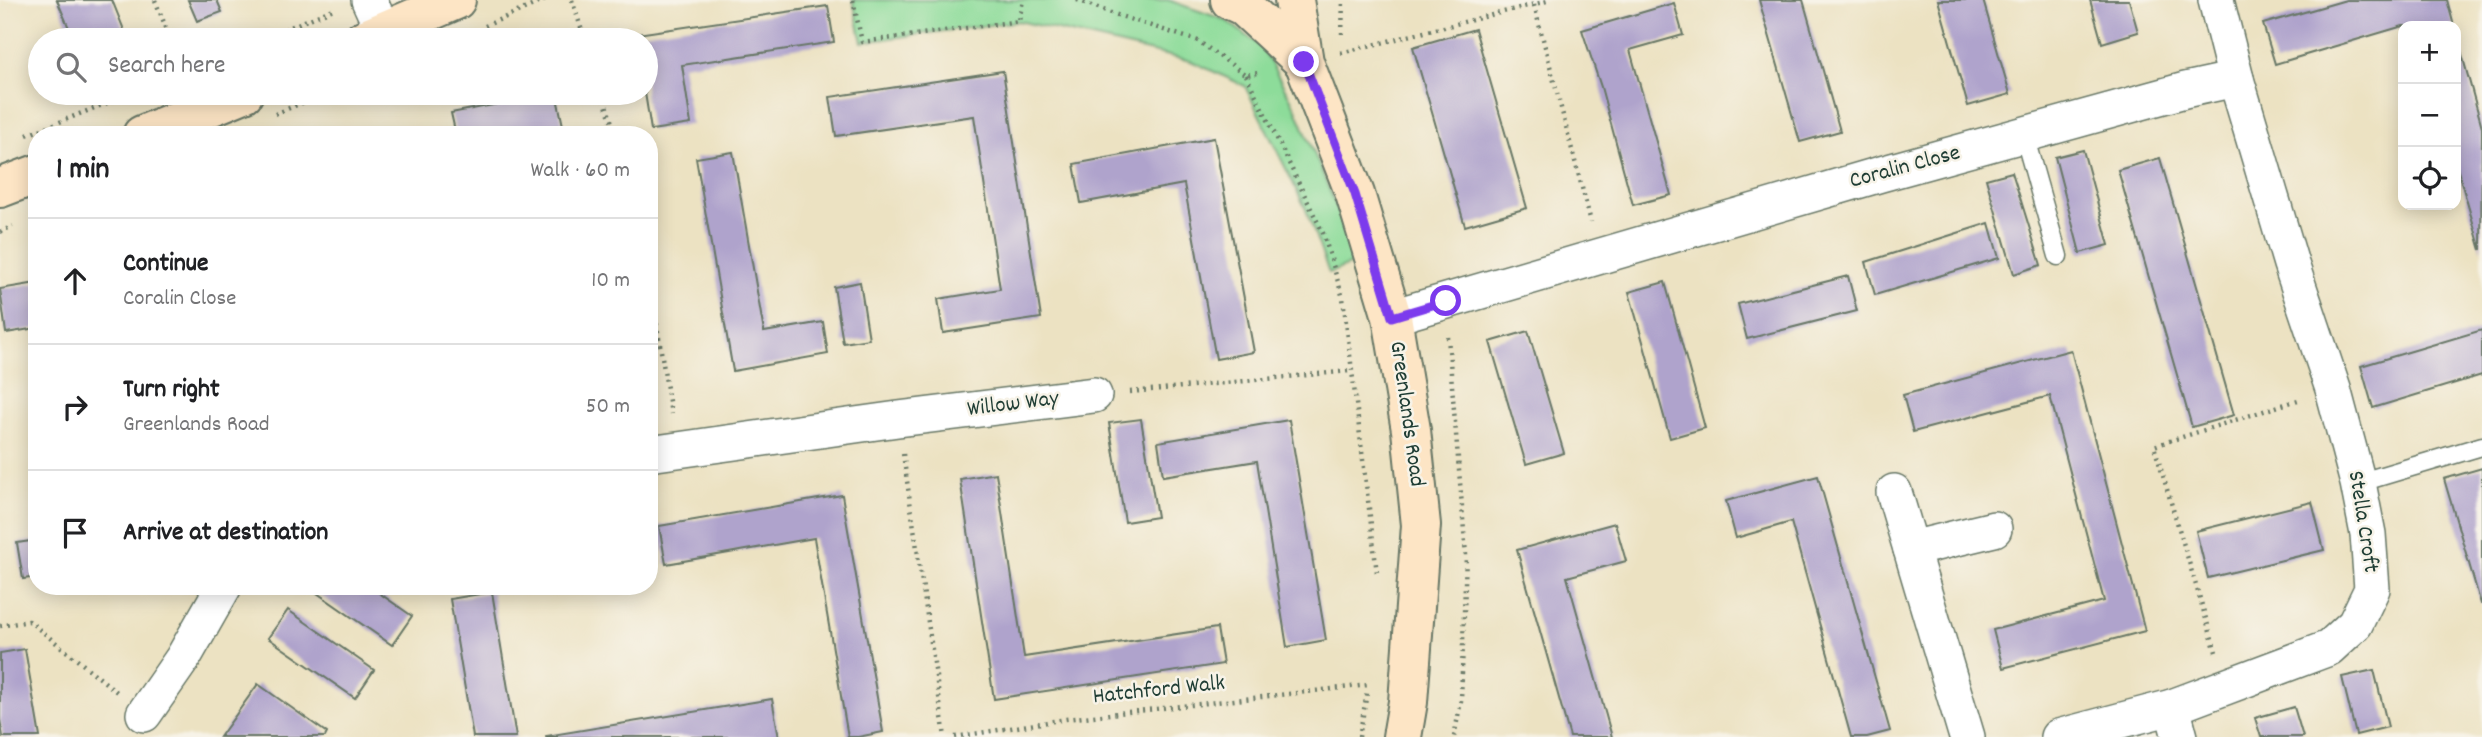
<!DOCTYPE html>
<meta charset="utf-8">
<style>
:root{--surface:#fff;--page:#f6f6f6;--text:#202124;--muted:#757577;--line:#e0e0e0}
body{margin:0;font-family:Dekko,sans-serif;background:var(--page);color:var(--text)}
.controls{position:absolute;right:21px;top:21px;display:grid;overflow:hidden;border-radius:14px;box-shadow:0 4px 18px #0003}
.controls button{width:63px;height:63px;display:grid;place-items:center;padding:0;border:0;border-bottom:2px solid var(--line);background:var(--surface);color:var(--text);font:35px sans-serif}
.stop{position:absolute;width:21px;height:21px;margin:-16px;border:5px solid #7c3aed;border-radius:50%;background:#fff}
.stop.end{background:#7c3aed;border-color:#fff;box-shadow:0 2px 7px #0008}
.list{margin:0;padding:0;list-style:none}
h2{display:flex;justify-content:space-between;align-items:center;height:91px;margin:0;padding:0 28px;font-size:30px}
h2 small{font-size:23px;font-weight:400;color:var(--muted)}
.list li{display:grid;grid-template-columns:46px 1fr auto;gap:21px;align-items:center;box-sizing:border-box;height:126px;padding:0 28px;border-top:2px solid var(--line)}
.list b{display:block;font-size:26px;white-space:nowrap}
.list p{margin:0;font-size:23px;white-space:nowrap;color:var(--muted)}
.list em{font-size:23px;font-style:normal;color:var(--muted)}
.icon{flex:none;width:38px;height:38px;fill:none;stroke:currentColor;stroke-width:2;stroke-linecap:round;stroke-linejoin:round}
.map{position:relative;flex:none;width:2482px;height:737px;overflow:hidden}
.search{position:absolute;background:var(--surface);box-shadow:0 4px 18px #0003;left:28px;top:28px;width:630px;height:77px;display:flex;align-items:center;gap:18px;box-sizing:border-box;padding:0 24px;border-radius:38px;color:var(--muted);font-size:26px}
.panel{position:absolute;background:var(--surface);box-shadow:0 4px 18px #0003;left:28px;top:126px;width:630px;height:469px;border-radius:28px}
.map>svg:first-child{display:block}
.green{fill:#8ddc9a;stroke:#568c67;stroke-width:2}
.building{fill:#afa3cc}
.lines{fill:none;stroke-linecap:round;stroke-linejoin:round}
.lane-casing{stroke:#677766;stroke-width:21}
.street-casing{stroke:#677766;stroke-width:38}
.secondary-casing{stroke:#677766;stroke-width:42}
.path{stroke:#677766;stroke-width:4.5;stroke-dasharray:2 5;stroke-linecap:butt}
.lane{stroke:#fff;stroke-width:18}
.street{stroke:#fff;stroke-width:35}
.secondary{stroke:#fde5c5;stroke-width:38}
.route{stroke:#7c3aed;stroke-width:9}
.labels{text-anchor:middle;dominant-baseline:central;stroke-width:5;stroke-linejoin:round;paint-order:stroke}
.street-label{font-size:23px;fill:#1f3d34;stroke:#f7f3e8}
</style>
<div class="map">
<svg width="2482" height="737" viewBox="0 0 2482 737">
<rect width="100%" height="100%" fill="#f7f3e8"/>
<filter id="ink" filterUnits="userSpaceOnUse"><feTurbulence type="fractalNoise" baseFrequency=".0143" numOctaves="2"/><feDisplacementMap in="SourceGraphic" scale="14" xChannelSelector="R" yChannelSelector="G"/><feConvolveMatrix kernelMatrix="1 2 1 2 8 2 1 2 1" color-interpolation-filters="sRGB"/></filter>
<filter id="wash" filterUnits="userSpaceOnUse"><feTurbulence type="fractalNoise" baseFrequency=".00686" numOctaves="4" result="noise"/><feDisplacementMap in="SourceGraphic" scale="28" xChannelSelector="R" yChannelSelector="G"/><feGaussianBlur stdDeviation="1.57" result="paint"/><feColorMatrix in="noise" values="0 0 0 0 0 0 0 0 0 0 0 0 0 0 0 0 0 1.4 0 .05"/><feComposite in="paint" operator="in"/></filter>
<g filter="url(#wash)">
<rect width="100%" height="100%" fill="#ece2c2"/>
<!-- green -->
<path class="green" d="M 853,0 L 1168,0 L 1225,20 L 1262,47 L 1295,107 L 1334,201 L 1357,262 L 1329,273 L 1305,207 L 1245,86 L 1191,61 L 1019,21 L 862,42 Z"/>
<g id="blocks">
<!-- building -->
<g class="building">
<path d="M 57,0 L 112,0 L 128,40 L 74,40 Z"/>
<path d="M 188,0 L 217,0 L 222,12 L 197,21 Z"/>
<path d="M 1759,0 L 1803,0 L 1840,131 L 1800,142 Z"/>
<path d="M 1938,0 L 1983,0 L 2010,94 L 1968,106 Z"/>
<path d="M 2090,0 L 2129,0 L 2138,32 L 2102,43 Z"/>
<path d="M 2346,0 L 2447,0 L 2454,26 L 2403,26 L 2275,64 L 2263,24 Z"/>
<path d="M 1674,3 L 1683,35 L 1630,50 L 1671,195 L 1633,205 L 1601,87 L 1582,30 Z"/>
<path d="M 828,6 L 834,42 L 682,65 L 691,124 L 651,130 L 645,93 L 646,40 L 638,40 L 637,34 Z"/>
<path d="M 1475,29 L 1527,208 L 1465,226 L 1413,47 Z"/>
<path d="M 2456,33 L 2482,127 L 2481,250 L 2456,164 Z"/>
<path d="M 1003,71 L 1041,318 L 943,333 L 938,299 L 1000,289 L 974,116 L 836,136 L 830,97 Z"/>
<path d="M 556,93 L 565,135 L 456,135 L 451,113 Z"/>
<path d="M 1214,138 L 1254,352 L 1216,359 L 1184,184 L 1081,203 L 1074,164 Z"/>
<path d="M 2083,150 L 2109,245 L 2080,253 L 2055,157 Z"/>
<path d="M 733,152 L 764,332 L 823,322 L 828,354 L 733,371 L 696,158 Z"/>
<path d="M 2160,158 L 2234,415 L 2192,427 L 2118,170 Z"/>
<path d="M 2012,172 L 2041,265 L 2014,274 L 1986,179 Z"/>
<path d="M 1989,223 L 1999,258 L 1875,295 L 1866,262 Z"/>
<path d="M 1848,276 L 1857,311 L 1747,339 L 1738,304 Z"/>
<path d="M 860,282 L 869,339 L 843,343 L 834,287 Z"/>
<path d="M 1665,282 L 1705,428 L 1670,438 L 1629,292 Z"/>
<path d="M 37,283 L 37,328 L 6,333 L 0,289 Z"/>
<path d="M 2482,330 L 2482,375 L 2373,408 L 2361,366 Z"/>
<path d="M 1528,331 L 1564,453 L 1526,464 L 1490,342 Z"/>
<path d="M 2071,350 L 2145,631 L 2003,668 L 1993,630 L 2104,601 L 2050,396 L 1913,432 L 1903,395 Z"/>
<path d="M 1141,419 L 1157,517 L 1125,522 L 1109,423 Z"/>
<path d="M 1289,420 L 1326,640 L 1287,647 L 1257,461 L 1163,476 L 1158,442 Z"/>
<path d="M 2482,468 L 2482,604 L 2481,604 L 2444,479 Z"/>
<path d="M 996,473 L 1024,657 L 1217,628 L 1223,664 L 994,699 L 960,479 Z"/>
<path d="M 1818,476 L 1890,731 L 1867,737 L 1851,737 L 1791,522 L 1736,538 L 1726,501 Z"/>
<path d="M 842,495 L 883,732 L 858,737 L 848,737 L 814,538 L 666,564 L 659,526 Z"/>
<path d="M 2312,502 L 2324,550 L 2208,578 L 2196,531 Z"/>
<path d="M 1615,523 L 1626,561 L 1567,577 L 1612,737 L 1570,737 L 1517,550 Z"/>
<path d="M 37,540 L 37,577 L 23,579 L 17,543 Z"/>
<path d="M 307,586 L 369,586 L 412,616 L 392,645 Z"/>
<path d="M 492,592 L 516,737 L 473,737 L 450,599 Z"/>
<path d="M 288,610 L 374,670 L 355,698 L 268,638 Z"/>
<path d="M 25,649 L 40,737 L 3,737 L 0,720 L 0,653 Z"/>
<path d="M 2374,670 L 2388,727 L 2356,735 L 2342,677 Z"/>
<path d="M 258,684 L 327,733 L 325,737 L 220,737 Z"/>
<path d="M 772,699 L 779,737 L 546,737 L 546,736 Z"/>
<path d="M 2294,707 L 2303,737 L 2261,737 L 2255,718 Z"/>
</g>
</g>
</g>
<g filter="url(#ink)">
<use href="#blocks" fill-opacity="0" stroke="#677766" stroke-width="2"/>
<g class="lines">
<!-- lane casing -->
<g class="lane-casing">
<g id="lane">
<path d="M 2024,135 L 2058,256"/>
<path d="M 2358,483 L 2482,446"/>
</g>
</g>
<!-- street casing -->
<g class="street-casing">
<g id="street">
<path d="M 369,0 L 383,31"/>
<path d="M 1392,317 L 1881,174 L 2185,90 L 2236,79"/>
<path d="M 649,454 L 898,419 L 1094,395"/>
<path d="M 1894,492 L 1967,737"/>
<path d="M 1911,549 L 1994,529"/>
<path d="M 2172,707 L 2180,737"/>
<path d="M 144,714 L 183,658 L 224,586"/>
<path d="M 2058,737 L 2172,707 L 2329,648 L 2355,624 L 2372,589 L 2368,534 L 2358,483 L 2333,389 L 2291,264 L 2236,79 L 2216,0"/>
</g>
</g>
<!-- secondary casing -->
<g class="secondary-casing">
<g id="secondary">
<path d="M 1230,0 L 1243,6 L 1304,62"/>
<path d="M 1294,0 L 1304,62 L 1355,194 L 1392,317 L 1411,430 L 1421,525 L 1408,702 L 1402,737"/>
<path d="M 363,40 L 456,0"/>
<path d="M 142,135 L 244,93"/>
<path d="M 0,188 L 37,174"/>
</g>
</g>
<!-- path -->
<g class="path">
<path d="M 155,0 L 171,40"/>
<path d="M 572,0 L 585,40"/>
<path d="M 853,0 L 862,42 L 1019,21 L 1023,0"/>
<path d="M 1077,0 L 1111,13 L 1198,41 L 1246,75 L 1258,73"/>
<path d="M 1534,5 L 1591,222"/>
<path d="M 485,26 L 545,0"/>
<path d="M 1342,34 L 1343,0"/>
<path d="M 259,40 L 336,8"/>
<path d="M 1341,53 L 1551,0"/>
<path d="M 1246,75 L 1323,233 L 1343,298 L 1377,573"/>
<path d="M 602,93 L 616,135"/>
<path d="M 275,114 L 326,93"/>
<path d="M 27,135 L 132,93"/>
<path d="M 0,232 L 13,226"/>
<path d="M 649,275 L 671,414"/>
<path d="M 1448,337 L 1466,555 L 1461,701 L 1454,737"/>
<path d="M 1130,392 L 1350,371"/>
<path d="M 903,454 L 945,737"/>
<path d="M 0,626 L 29,621 L 117,692"/>
<path d="M 2216,652 L 2154,446 L 2298,400"/>
<path d="M 955,737 L 1066,719 L 1368,685"/>
<path d="M 1359,737 L 1367,693"/>
</g>
<!-- lane -->
<use href="#lane" class="lane"/>
<!-- street -->
<use href="#street" class="street"/>
<!-- secondary -->
<use href="#secondary" class="secondary"/>
</g>
</g>
<g class="lines" filter="url(#ink)">
<!-- route -->
<path class="route" d="M 1304,62 L 1355,194 L 1392,317 L 1446,301"/>
</g>
<g class="labels">
<!-- street labels -->
<g class="street-label">
<text transform="translate(1905 168) rotate(-15)">Coralin Close</text>
<text transform="translate(1013 405) rotate(-7)">Willow Way</text>
<text transform="translate(1406 414) rotate(82)">Greenlands Road</text>
<text transform="translate(2362 522) rotate(81)">Stella Croft</text>
<text transform="translate(1159 691) rotate(-6)">Hatchford Walk</text>
</g>
</g>
</svg>
<div class="controls">
<button>+</button>
<button>−</button>
<button><svg class="icon" aria-label="locate" viewBox="0 0 24 24"><circle cx="12" cy="12" r="6"/><path d="M12 2v4M12 18v4M2 12h4M18 12h4"/></svg></button>
</div>
<div class="stop" style="left:1446px;top:301px"></div>
<div class="stop end" style="left:1304px;top:62px"></div>
<div class="search"><svg class="icon" aria-label="search" viewBox="0 0 24 24"><circle cx="10" cy="10" r="6"/><path d="M15 15l6 6"/></svg>Search here</div>
<section class="panel">
<h2>1 min<small>Walk · 60 m</small></h2>
<ul class="list">
<li><svg class="icon" aria-label="ahead" viewBox="0 0 24 24"><path d="M12 20V5M6 11l6-6 6 6"/></svg><div><b>Continue</b><p>Coralin Close</p></div><em>10 m</em></li>
<li><svg class="icon" aria-label="right" viewBox="0 0 24 24"><path d="M7 20v-9h11M14 6l5 5-5 5"/></svg><div><b>Turn right</b><p>Greenlands Road</p></div><em>50 m</em></li>
<li><svg class="icon" aria-label="arrive" viewBox="0 0 24 24"><path d="M6 21V4h12l-3 4 3 4H6"/></svg><div><b>Arrive at destination</b></div></li>
</ul>
</section>
</div>
